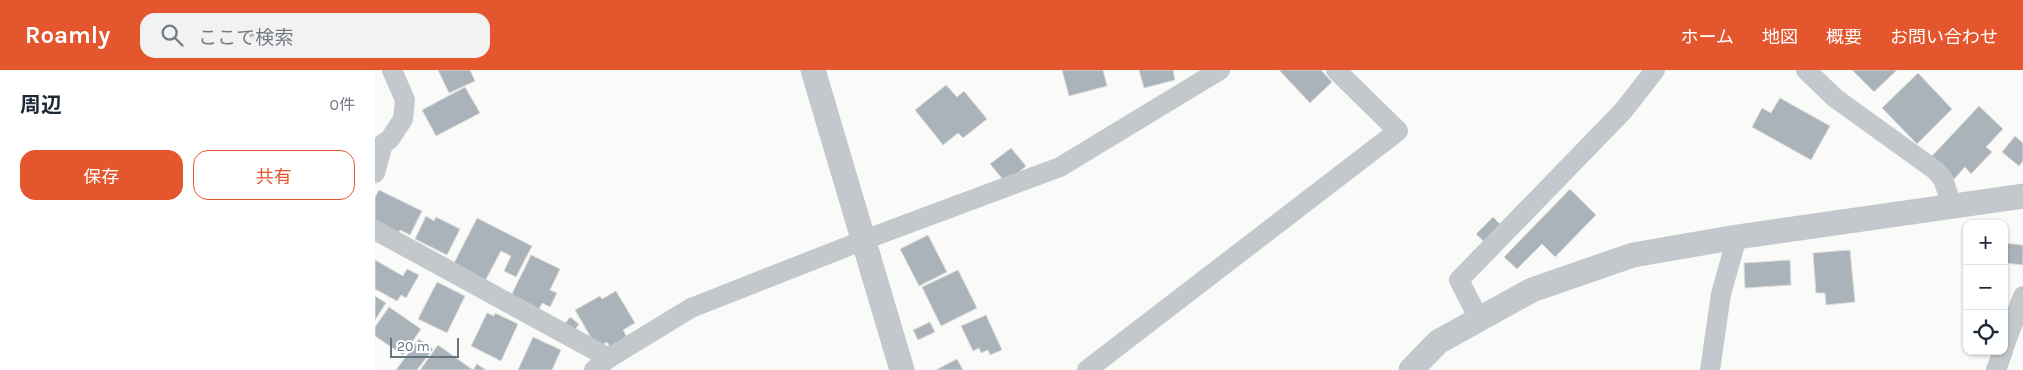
<!DOCTYPE html>
<html lang="ja">
<meta charset="utf-8">
<style>
:root{--surface:#fff;--page:#f2f2f3;--text:#1f2937;--muted:#747a83;--line:#e0e1e3;--accent:#e4572e}
body{margin:0;font-family:Karla,"Noto Sans JP",sans-serif;background:var(--page);color:var(--text)}
.controls{position:absolute;right:15px;bottom:15px;display:grid;overflow:hidden;border-radius:10px;box-shadow:0 1px 4px #0004}
.controls button{width:45px;height:45px;display:grid;place-items:center;padding:0;border:0;border-bottom:1px solid var(--line);background:var(--surface);color:var(--text);font:25px sans-serif}
.scale{position:absolute;left:15px;bottom:12px;width:69px;box-sizing:border-box;padding-left:5px;border:2px solid #657683;border-top:0;font-size:14px;line-height:18px;white-space:nowrap;color:#657683;-webkit-text-stroke:4px #fff;paint-order:stroke}
.list{margin:0;padding:0;list-style:none}
h2{display:flex;justify-content:space-between;align-items:center;height:65px;margin:0;padding:0 20px;font-size:21px}
h2 small{font-size:16px;font-weight:400;color:var(--muted)}
.actions{display:flex;gap:10px;padding:15px 20px}
.actions a{flex:1;padding:11px 0;border:1px solid var(--accent);border-radius:15px;text-align:center;font-size:18px;color:var(--accent)}
.actions .main{background:var(--accent);color:#fff}
.icon{flex:none;width:28px;height:28px;fill:none;stroke:currentColor;stroke-width:2;stroke-linecap:round;stroke-linejoin:round}
.map{position:relative;flex:none;width:1648px;height:300px;overflow:hidden}
header{display:flex;align-items:center;gap:30px;box-sizing:border-box;height:70px;padding:0 25px;background:var(--accent);color:#fff}
header strong{font-size:24px}
nav{display:flex;gap:28px;margin-inline-start:auto;font-size:18px}
.search{width:350px;height:45px;background:var(--page);display:flex;align-items:center;gap:12px;box-sizing:border-box;padding:0 18px;border-radius:15px;color:var(--muted);font-size:19px}
main{display:flex}
aside{flex:1;background:var(--surface)}
.map>svg:first-child{display:block}
.building{fill:#aab3b9;stroke:#dcdcda}
.lines{fill:none;stroke-linecap:round;stroke-linejoin:round}
.minor{stroke:#c3c8cc;stroke-width:20}
.tertiary{stroke:#c3c8cc;stroke-width:25}
</style>
<header>
<strong>Roamly</strong>
<div class="search"><svg class="icon" aria-label="search" viewBox="0 0 24 24"><circle cx="10" cy="10" r="6"/><path d="M15 15l6 6"/></svg>ここで検索</div>
<nav><a>ホーム</a><a>地図</a><a>概要</a><a>お問い合わせ</a></nav>
</header>
<main>
<aside>
<h2>周辺<small>0件</small></h2>
<ul class="list">
</ul>
<div class="actions"><a class="main">保存</a><a>共有</a></div>
</aside>
<div class="map">
<svg width="1648" height="300" viewBox="0 0 1648 300">
<rect width="100%" height="100%" fill="#fafaf8"/>
<!-- building -->
<g class="building">
<path d="M 63,0 L 95,0 L 100,11 L 74,23 Z"/>
<path d="M 687,0 L 728,0 L 732,16 L 694,26 Z"/>
<path d="M 764,0 L 798,0 L 800,10 L 769,18 Z"/>
<path d="M 904,0 L 946,0 L 957,12 L 935,33 Z"/>
<path d="M 1477,0 L 1522,0 L 1499,22 Z"/>
<path d="M 1543,3 L 1577,39 L 1542,74 L 1507,38 Z"/>
<path d="M 571,15 L 582,27 L 589,21 L 612,49 L 588,68 L 583,63 L 568,75 L 540,40 Z"/>
<path d="M 90,17 L 105,43 L 61,66 L 47,40 Z"/>
<path d="M 1405,28 L 1455,56 L 1436,90 L 1377,57 L 1387,38 L 1396,43 Z"/>
<path d="M 1604,36 L 1628,59 L 1611,77 L 1617,82 L 1596,104 L 1590,97 L 1579,109 L 1556,87 Z"/>
<path d="M 1640,66 L 1648,73 L 1648,91 L 1644,96 L 1627,82 Z"/>
<path d="M 636,78 L 651,96 L 631,113 L 615,94 Z"/>
<path d="M 1195,119 L 1221,145 L 1180,187 L 1167,174 L 1142,199 L 1129,187 Z"/>
<path d="M 4,120 L 47,141 L 35,165 L 25,160 L 20,169 L 0,159 L 0,127 Z"/>
<path d="M 51,146 L 59,151 L 61,147 L 85,159 L 72,185 L 40,169 Z"/>
<path d="M 1118,147 L 1130,159 L 1114,176 L 1101,164 Z"/>
<path d="M 102,148 L 157,176 L 141,207 L 129,201 L 136,186 L 126,181 L 110,211 L 78,195 Z"/>
<path d="M 553,165 L 572,202 L 544,216 L 525,179 Z"/>
<path d="M 1629,173 L 1648,175 L 1648,195 L 1629,193 Z"/>
<path d="M 1475,180 L 1480,232 L 1451,235 L 1450,223 L 1441,223 L 1438,183 Z"/>
<path d="M 156,185 L 185,199 L 175,220 L 182,223 L 175,237 L 167,233 L 162,243 L 134,230 Z"/>
<path d="M 0,190 L 28,206 L 32,199 L 44,205 L 31,228 L 26,225 L 22,231 L 0,219 Z"/>
<path d="M 1415,190 L 1416,215 L 1370,218 L 1369,193 Z"/>
<path d="M 583,200 L 602,238 L 566,256 L 547,217 Z"/>
<path d="M 62,212 L 90,226 L 72,263 L 43,249 Z"/>
<path d="M 241,221 L 260,253 L 248,260 L 252,267 L 235,277 L 232,272 L 222,278 L 200,240 L 225,226 L 227,229 Z"/>
<path d="M 0,226 L 11,233 L 0,250 Z"/>
<path d="M 14,237 L 46,259 L 28,285 L 0,266 L 0,257 Z"/>
<path d="M 112,243 L 119,246 L 120,243 L 143,254 L 126,291 L 96,276 Z"/>
<path d="M 611,245 L 627,280 L 615,285 L 613,280 L 606,283 L 604,278 L 598,281 L 586,256 Z"/>
<path d="M 195,247 L 204,254 L 196,265 L 186,259 Z"/>
<path d="M 555,252 L 560,262 L 543,270 L 538,260 Z"/>
<path d="M 158,267 L 186,280 L 177,300 L 143,300 Z"/>
<path d="M 44,269 L 58,279 L 42,300 L 21,300 Z"/>
<path d="M 63,275 L 98,300 L 102,294 L 111,300 L 45,300 Z"/>
<path d="M 582,289 L 588,300 L 561,300 Z"/>
</g>
<g class="lines">
<!-- minor -->
<g class="minor">
<path d="M 1431,0 L 1460,28 L 1560,100 L 1568,109 L 1577,136"/>
<path d="M 0,103 L 8,74 L 15,69 L 28,49 L 30,30 L 17,0"/>
<path d="M 0,160 L 234,288"/>
<path d="M 1104,249 L 1084,210 L 1248,41 L 1280,0"/>
<path d="M 1629,277 L 1648,226"/>
<path d="M 219,300 L 234,288 L 316,238 L 489,170 L 685,97 L 845,0"/>
<path d="M 712,300 L 1023,61 L 961,0"/>
<path d="M 1335,300 L 1346,224 L 1362,167"/>
<path d="M 1621,300 L 1628,281"/>
</g>
<!-- tertiary -->
<g class="tertiary">
<path d="M 438,0 L 527,300"/>
<path d="M 1036,300 L 1063,272 L 1157,220 L 1258,185 L 1362,167 L 1648,126"/>
</g>
</g>
</svg>
<div class="controls">
<button>+</button>
<button>−</button>
<button><svg class="icon" aria-label="locate" viewBox="0 0 24 24"><circle cx="12" cy="12" r="6"/><path d="M12 2v4M12 18v4M2 12h4M18 12h4"/></svg></button>
</div>
<div class="scale">20 m</div>
</div>
</main>
